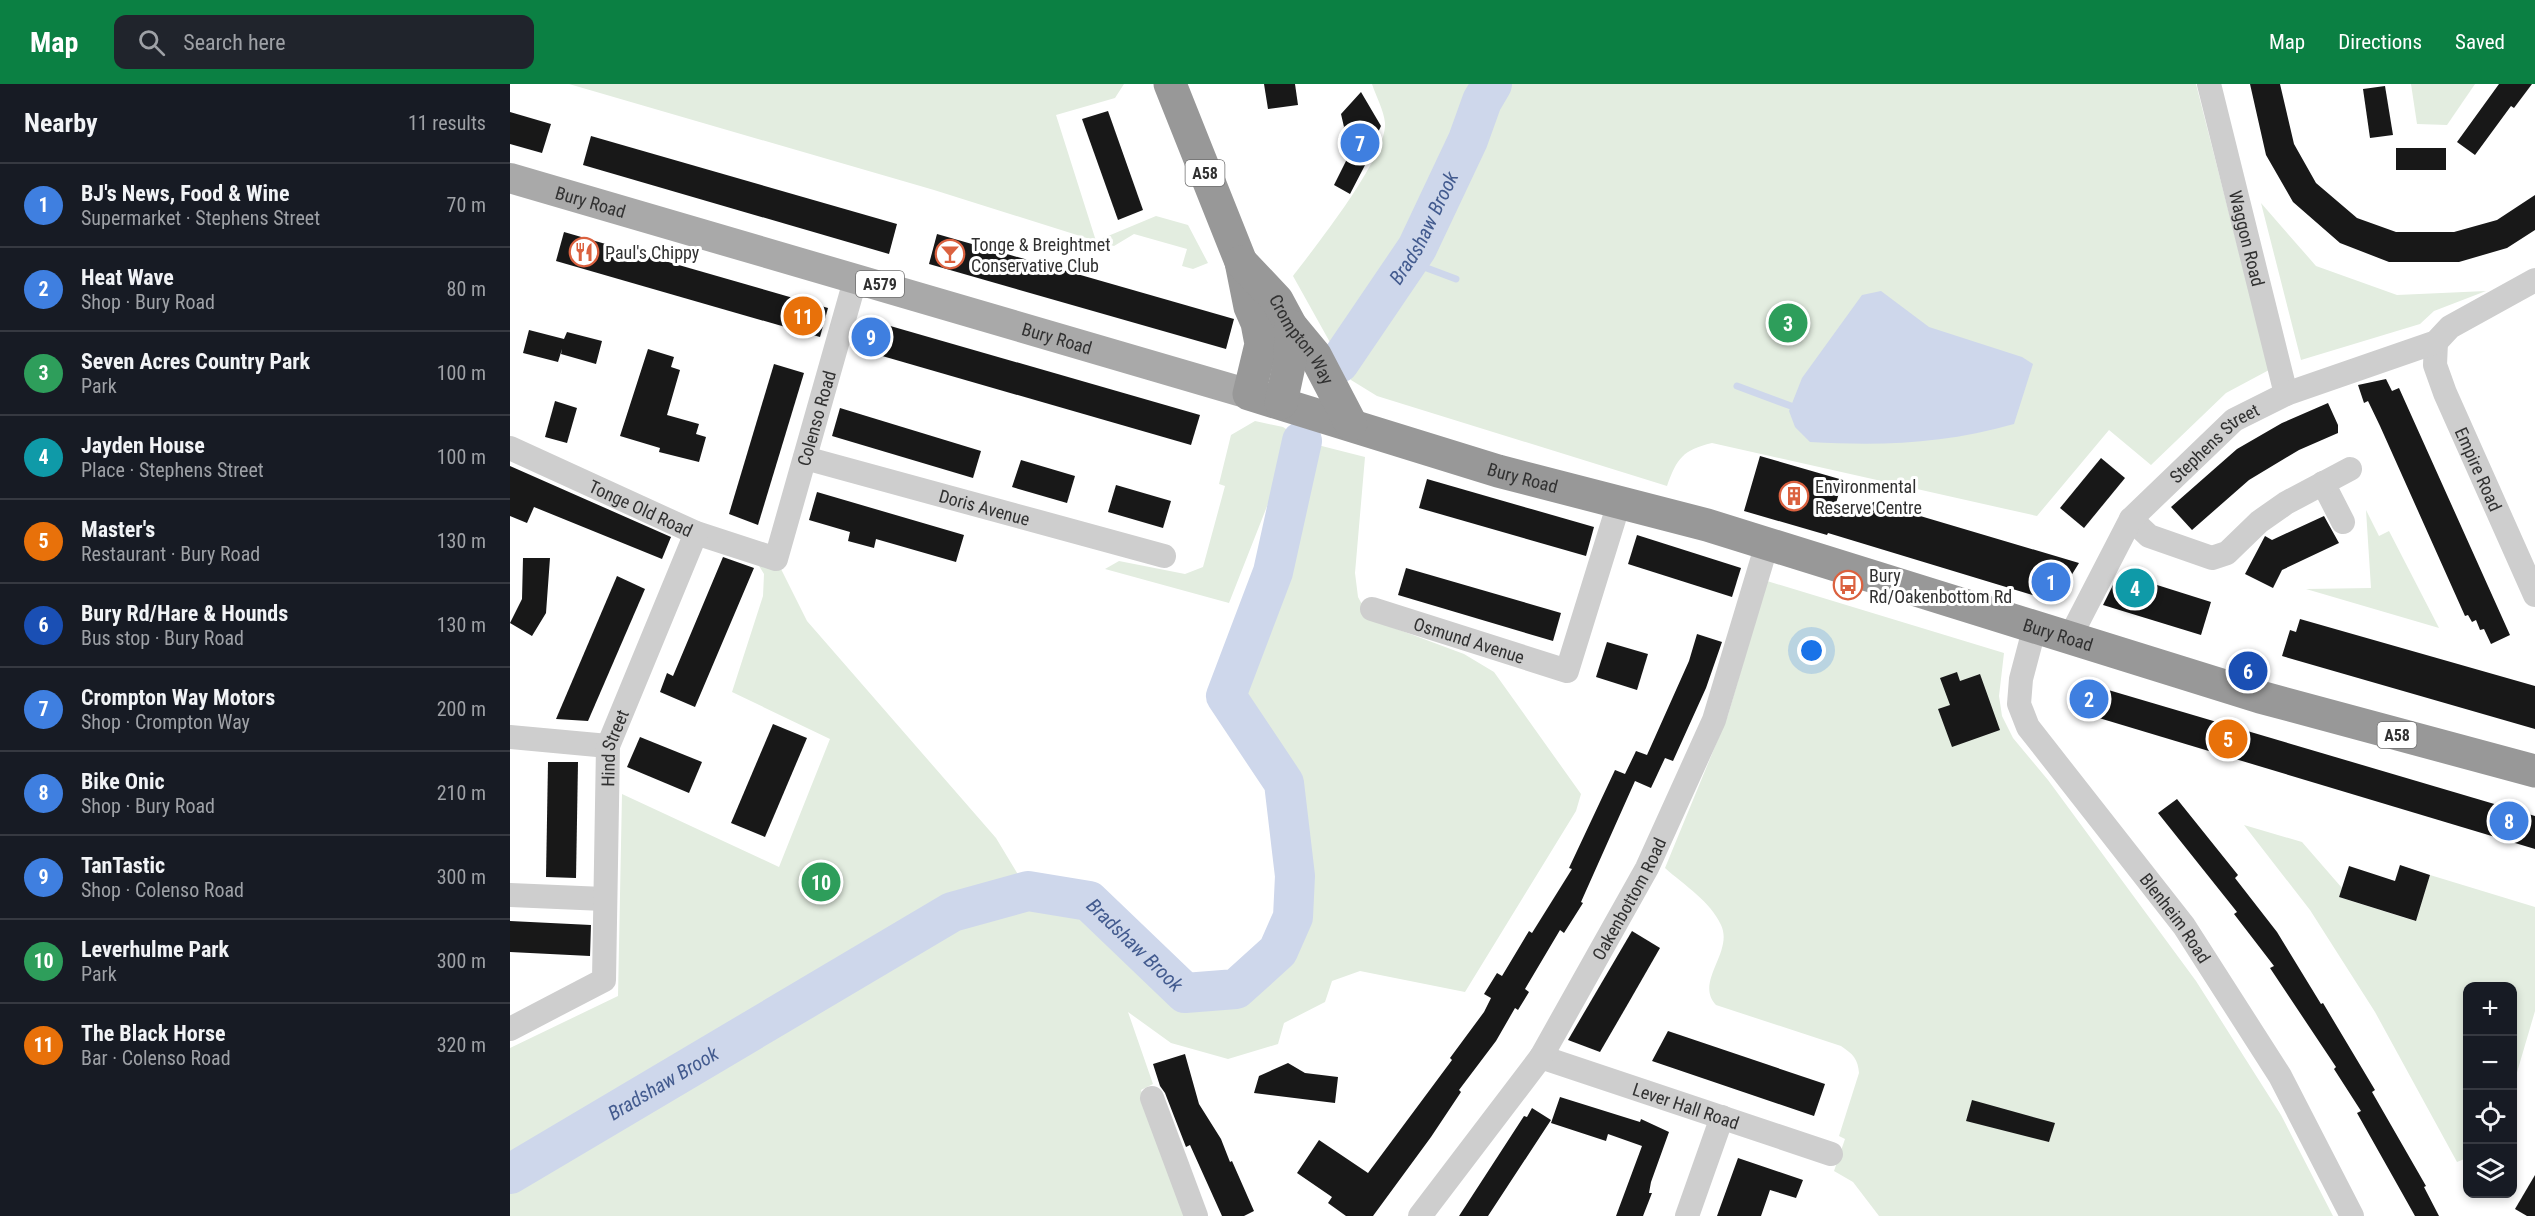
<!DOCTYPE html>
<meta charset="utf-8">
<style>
:root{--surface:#171b24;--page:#20242c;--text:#f1f3f6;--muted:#9ea1a6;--line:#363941;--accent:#0b8043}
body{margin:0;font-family:"Roboto Condensed",sans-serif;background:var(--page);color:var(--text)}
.controls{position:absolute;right:18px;bottom:18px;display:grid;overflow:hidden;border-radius:12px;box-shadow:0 3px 9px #0003}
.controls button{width:54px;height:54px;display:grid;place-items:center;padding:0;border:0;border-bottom:2px solid var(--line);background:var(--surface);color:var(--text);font:30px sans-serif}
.you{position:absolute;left:1302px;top:567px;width:21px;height:21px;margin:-15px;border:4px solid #fff;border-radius:50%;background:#1a73e8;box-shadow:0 0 0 9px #1a73e833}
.badge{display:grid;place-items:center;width:39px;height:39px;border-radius:50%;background:var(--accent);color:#fff;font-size:20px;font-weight:700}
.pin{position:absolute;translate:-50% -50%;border:3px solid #fff;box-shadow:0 2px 6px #0006}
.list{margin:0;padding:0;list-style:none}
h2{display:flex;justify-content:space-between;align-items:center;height:78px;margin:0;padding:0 24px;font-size:26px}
h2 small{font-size:20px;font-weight:400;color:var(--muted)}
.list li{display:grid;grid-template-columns:39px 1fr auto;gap:18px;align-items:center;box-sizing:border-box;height:84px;padding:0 24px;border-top:2px solid var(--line)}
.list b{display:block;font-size:22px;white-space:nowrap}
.list p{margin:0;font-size:20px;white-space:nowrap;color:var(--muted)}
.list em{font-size:20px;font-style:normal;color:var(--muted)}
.icon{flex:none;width:33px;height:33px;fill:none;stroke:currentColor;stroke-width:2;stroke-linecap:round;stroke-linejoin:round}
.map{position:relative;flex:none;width:2025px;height:1132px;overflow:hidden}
header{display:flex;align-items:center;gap:36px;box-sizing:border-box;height:84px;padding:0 30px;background:var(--accent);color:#fff}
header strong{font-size:28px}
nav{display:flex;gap:33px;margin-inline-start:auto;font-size:21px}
.search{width:420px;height:54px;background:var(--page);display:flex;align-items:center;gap:15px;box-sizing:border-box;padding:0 21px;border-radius:12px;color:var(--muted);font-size:22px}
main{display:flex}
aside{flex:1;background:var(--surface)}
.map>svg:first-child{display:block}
.green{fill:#e3ede0}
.water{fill:#ced7eb}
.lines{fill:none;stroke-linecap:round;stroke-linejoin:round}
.stream{stroke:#ced7eb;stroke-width:7}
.river{stroke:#ced7eb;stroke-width:40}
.building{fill:#181818}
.minor{stroke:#cecece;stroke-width:24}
.major{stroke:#a9a9a9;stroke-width:30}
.highway{stroke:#989898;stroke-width:33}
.labels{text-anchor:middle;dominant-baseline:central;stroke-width:6;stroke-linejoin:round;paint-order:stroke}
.shield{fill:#fff;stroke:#6f6f6f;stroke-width:1.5}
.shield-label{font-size:16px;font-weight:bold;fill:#313131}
.street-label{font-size:18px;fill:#313131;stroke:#fff}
.poi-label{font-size:18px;fill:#313131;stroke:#fff;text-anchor:start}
.water-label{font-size:20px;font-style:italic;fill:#435b8f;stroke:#fff}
</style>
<header>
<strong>Map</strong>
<div class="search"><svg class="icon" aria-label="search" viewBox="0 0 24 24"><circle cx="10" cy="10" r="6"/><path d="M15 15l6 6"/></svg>Search here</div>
<nav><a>Map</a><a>Directions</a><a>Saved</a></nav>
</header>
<main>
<aside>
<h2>Nearby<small>11 results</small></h2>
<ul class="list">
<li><span class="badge" style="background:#3f7fe0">1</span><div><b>BJ's News, Food &amp; Wine</b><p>Supermarket · Stephens Street</p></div><em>70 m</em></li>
<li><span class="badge" style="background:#3f7fe0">2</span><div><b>Heat Wave</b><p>Shop · Bury Road</p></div><em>80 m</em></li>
<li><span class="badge" style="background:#2e9e5b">3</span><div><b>Seven Acres Country Park</b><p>Park</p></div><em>100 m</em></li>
<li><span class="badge" style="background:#0f9aa8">4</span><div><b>Jayden House</b><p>Place · Stephens Street</p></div><em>100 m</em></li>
<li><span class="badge" style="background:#e8710a">5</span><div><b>Master's</b><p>Restaurant · Bury Road</p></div><em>130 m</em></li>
<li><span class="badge" style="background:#1a4fb4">6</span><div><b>Bury Rd/Hare &amp; Hounds</b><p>Bus stop · Bury Road</p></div><em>130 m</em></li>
<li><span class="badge" style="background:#3f7fe0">7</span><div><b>Crompton Way Motors</b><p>Shop · Crompton Way</p></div><em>200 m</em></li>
<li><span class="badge" style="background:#3f7fe0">8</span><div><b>Bike Onic</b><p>Shop · Bury Road</p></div><em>210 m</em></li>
<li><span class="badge" style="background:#3f7fe0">9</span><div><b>TanTastic</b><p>Shop · Colenso Road</p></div><em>300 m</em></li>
<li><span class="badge" style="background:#2e9e5b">10</span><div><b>Leverhulme Park</b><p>Park</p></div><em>300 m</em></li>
<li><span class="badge" style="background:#e8710a">11</span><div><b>The Black Horse</b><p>Bar · Colenso Road</p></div><em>320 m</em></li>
</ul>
</aside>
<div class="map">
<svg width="2025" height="1132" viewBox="0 0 2025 1132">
<rect width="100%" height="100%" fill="#fff"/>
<!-- green -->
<g class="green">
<path d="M 59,0 L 614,0 L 605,14 L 546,31 L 586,157 L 646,132 L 678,141 L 698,179 L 683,185 L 672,182 L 677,165 L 624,150 L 604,162 L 586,157 L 424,106 Z"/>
<path d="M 862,0 L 1686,0 L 1759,286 L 1716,309 L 1641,381 L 1599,346 L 1527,432 L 1202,359 C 1173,366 1167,374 1157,402 L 867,312 L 841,296 L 783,192 C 805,163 877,73 875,39 C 874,27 866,12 862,0 Z"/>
<path d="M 1901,0 L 1965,0 L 1937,41 L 1907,40 Z"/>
<path d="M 1751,119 L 1806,182 L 1887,211 L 1976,207 L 1924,227 L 1910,240 L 1791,276 Z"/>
<path d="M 745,337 L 773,343 L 785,351 L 719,519 L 595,485 L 609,477 L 675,490 L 693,483 L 715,402 L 709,400 L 721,351 Z"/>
<path d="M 792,357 L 855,373 L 845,489 L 848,513 L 860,535 L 954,570 L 984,588 L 1071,710 L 1066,727 L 955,908 L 850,887 L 822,897 L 815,918 L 774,939 L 768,960 L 718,975 L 661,959 L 618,928 L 643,1000 L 631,1006 L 675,1132 L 0,1132 L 0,964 L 108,912 L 112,710 L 269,783 L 320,655 L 222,608 L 253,512 L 254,490 L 240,467 L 266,475 L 297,537 L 486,754 L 518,807 L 579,817 L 675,909 L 726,905 L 768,867 L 783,833 L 785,792 L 774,699 L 716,612 L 763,488 Z"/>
<path d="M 1856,426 L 1869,452 L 1879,447 L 1929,544 L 1796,505 L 1861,504 Z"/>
<path d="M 1257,497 L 1494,569 L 1489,612 L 1492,632 L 1503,654 L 1538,696 L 1686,897 L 1771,1031 L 1823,1132 L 1369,1132 L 1343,1098 L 1324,1087 L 1335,1055 L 1329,1052 L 1349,989 C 1348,975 1343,970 1331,962 L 1206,921 C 1184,898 1224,868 1211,841 C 1201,818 1174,801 1155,784 L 1218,631 Z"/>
<path d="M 1734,741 L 1792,758 L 1832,804 L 1829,813 L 1905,837 L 1920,791 L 2025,823 L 2025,927 L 2003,1002 L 2002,902 L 1958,902 L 1957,1074 L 1947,1078 L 1865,928 L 1800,826 Z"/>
</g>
<!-- water -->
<path class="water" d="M 1371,207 L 1419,243 L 1512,273 L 1523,280 L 1504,340 C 1434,360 1372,362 1300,358 L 1285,343 L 1279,327 L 1292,294 L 1352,211 Z"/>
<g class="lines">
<!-- stream -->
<g class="stream">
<path d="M 898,177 L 946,195"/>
<path d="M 1227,302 L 1281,322"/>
</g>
<!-- river -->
<g class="river">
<path id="s1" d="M 829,279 L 907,164 L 958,56 L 972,17 L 982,0"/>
<path id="s2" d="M 0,1090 L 442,828 L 518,807 L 579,817 L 675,909 L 726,905 L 768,867 L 783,833 L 785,792 L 774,699 L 716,612 L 763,488 L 792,357"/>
</g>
</g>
<!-- building -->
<g class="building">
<path d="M 754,0 L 785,0 L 788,21 L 758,25 Z"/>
<path d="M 1740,0 L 1770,0 L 1784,60 L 1806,99 L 1847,134 L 1886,148 L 1944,148 L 1987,136 L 2025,111 L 2025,146 L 1997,164 L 1949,178 L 1879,178 L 1830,159 L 1783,118 L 1756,71 Z"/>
<path d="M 1989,0 L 2022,0 L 2004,24 L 2001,22 L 1965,71 L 1947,58 Z"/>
<path d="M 1875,2 L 1883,51 L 1860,54 L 1853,5 Z"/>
<path d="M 851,8 L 871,42 L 863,59 L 866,60 L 840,110 L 824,101 L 843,63 L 828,55 L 834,43 L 831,30 Z"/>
<path d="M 598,27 L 633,126 L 608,136 L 572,35 Z"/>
<path d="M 0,28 L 41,40 L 32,69 L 0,60 Z"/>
<path d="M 81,52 L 387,140 L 379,170 L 73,81 Z"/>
<rect x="1886" y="64" width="50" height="22"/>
<path d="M 54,148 L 318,224 L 310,253 L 46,177 Z"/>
<path d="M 427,150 L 724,235 L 716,265 L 419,180 Z"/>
<path d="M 356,235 L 690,331 L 681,361 L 348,265 Z"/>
<path d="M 19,246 L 54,255 L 57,248 L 92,257 L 86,280 L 51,270 L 52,265 L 48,278 L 13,269 Z"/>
<path d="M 138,265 L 164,273 L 161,283 L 170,286 L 157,331 L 189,340 L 186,350 L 196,353 L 189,378 L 149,368 L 150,364 L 110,352 Z"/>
<path d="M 264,280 L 294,289 L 248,441 L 219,430 Z"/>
<path d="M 1876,295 L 1882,307 L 1889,304 L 2000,551 L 1981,560 L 1974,545 L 1970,546 L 1966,536 L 1962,538 L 1958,531 L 1955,532 L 1870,342 L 1858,317 L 1854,319 L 1848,301 Z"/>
<path d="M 45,317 L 67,324 L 57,359 L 35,353 Z"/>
<path d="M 1818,319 L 1828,341 L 1828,349 L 1789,366 L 1739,396 L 1682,446 L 1661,423 L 1727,365 L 1772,339 Z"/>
<path d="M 330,324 L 471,367 L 463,394 L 322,352 Z"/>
<path d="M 1250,372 L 1333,396 L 1326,419 L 1359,430 L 1363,418 L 1569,479 L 1545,518 L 1318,449 L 1317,451 L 1234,427 Z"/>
<path d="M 1591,374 L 1615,394 L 1574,444 L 1550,424 Z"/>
<path d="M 511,376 L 565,392 L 557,419 L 502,403 Z"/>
<path d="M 0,382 L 161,453 L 152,475 L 24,423 L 17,439 L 0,432 Z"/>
<path d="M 917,395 L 1084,443 L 1076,472 L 909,424 Z"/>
<path d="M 606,401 L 661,417 L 653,444 L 598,428 Z"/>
<path d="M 307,408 L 454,451 L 446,478 L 366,455 L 364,464 L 338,457 L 340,448 L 299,436 Z"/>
<path d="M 1814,432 L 1829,459 L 1772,486 L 1763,504 L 1735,490 L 1755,452 L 1762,456 Z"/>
<path d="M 1127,451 L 1231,484 L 1222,513 L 1118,480 Z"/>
<path d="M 213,473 L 244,484 L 185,623 L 150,608 L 157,589 L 163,592 Z"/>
<path d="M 13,474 L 40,474 L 36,529 L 22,552 L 0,539 L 12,515 Z"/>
<path d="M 896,484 L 1051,529 L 1043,557 L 888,511 Z"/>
<path d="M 1609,489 L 1701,518 L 1691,551 L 1593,521 Z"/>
<path d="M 107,492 L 135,505 L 78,637 L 46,635 Z"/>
<path d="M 1790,535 L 2025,602 L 2025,645 L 1772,572 L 1780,546 L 1786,548 Z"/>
<path d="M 1187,550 L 1212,558 L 1196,604 L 1163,677 L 1155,674 L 1141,704 L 1125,697 L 1071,818 L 1073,819 L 1054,849 L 1050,846 L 1015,905 L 1019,908 L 1008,926 L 1005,924 L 986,957 L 949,1006 L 951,1008 L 921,1053 L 863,1132 L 836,1132 L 818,1119 L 822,1113 L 787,1089 L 809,1056 L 858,1089 L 942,976 L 940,974 L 974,928 L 981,914 L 974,910 L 987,889 L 992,892 L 1019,847 L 1022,849 L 1062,785 L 1059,784 L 1105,686 L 1115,690 L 1126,667 L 1137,671 L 1179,577 Z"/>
<path d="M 1097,558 L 1138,570 L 1127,606 L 1086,593 Z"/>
<path d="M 1447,588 L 1450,597 L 1470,590 L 1490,646 L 1442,663 L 1428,625 L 1440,621 L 1430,594 Z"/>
<path d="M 1578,600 L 2025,732 L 2025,765 L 1569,628 Z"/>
<path d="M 263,640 L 297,654 L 255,753 L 221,739 Z"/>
<path d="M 130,653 L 192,678 L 179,709 L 117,683 Z"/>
<path d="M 38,678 L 68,678 L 66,794 L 36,793 Z"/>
<path d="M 1667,715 L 1728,791 L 1725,794 L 1767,848 L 1811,920 L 1813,919 L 1865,1006 L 1862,1008 L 1916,1102 L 1914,1103 L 1929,1132 L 1905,1132 L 1847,1029 L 1851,1027 L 1824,985 L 1826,983 L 1760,884 L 1764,882 L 1724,830 L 1727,828 L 1648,729 Z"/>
<path d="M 1890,781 L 1920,791 L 1906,837 L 1829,813 L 1839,782 L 1885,797 Z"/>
<path d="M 0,837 L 81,841 L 80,872 L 0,868 Z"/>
<path d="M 1122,847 L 1150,864 L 1119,918 L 1090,968 L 1058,956 Z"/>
<path d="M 1158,947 L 1315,1000 L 1304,1032 L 1142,977 Z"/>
<path d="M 675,970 L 689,1020 L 711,1055 L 720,1078 L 722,1077 L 744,1127 L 734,1132 L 712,1132 L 680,1061 L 676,1063 L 655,1009 L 650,1002 L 643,980 Z"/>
<path d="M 778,979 L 795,989 L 828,993 L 825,1019 L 744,1009 L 749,992 Z"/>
<path d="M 1050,1013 L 1130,1038 L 1131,1035 L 1159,1048 L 1141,1098 L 1139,1109 L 1142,1109 L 1133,1132 L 1106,1132 L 1132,1062 L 1098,1050 L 1096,1057 L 1041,1039 Z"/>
<path d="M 1462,1016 L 1545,1039 L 1539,1058 L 1456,1037 Z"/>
<path d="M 1022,1024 L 1041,1036 L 978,1132 L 949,1132 L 1014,1032 L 1017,1033 Z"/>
<path d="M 1228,1074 L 1293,1096 L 1286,1114 L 1260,1106 L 1251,1132 L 1207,1132 Z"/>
<path d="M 2025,1091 L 2025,1132 L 2017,1132 L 2005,1125 Z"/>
</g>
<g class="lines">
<!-- minor -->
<g class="minor">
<path id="s3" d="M 1699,0 L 1776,310"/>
<path id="s4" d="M 1926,258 L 1925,281 L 1935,309 L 2025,511"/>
<path id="s5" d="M 0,364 L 186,449 L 266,475 L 346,193"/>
<path id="s6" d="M 295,374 L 654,472"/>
<path d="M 1813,399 L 1833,438"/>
<path d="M 1621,435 L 1639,452 L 1702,474 L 1717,469 L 1749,438 L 1776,419 L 1840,385"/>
<path id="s7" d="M 862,525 L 1057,587 L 1109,419"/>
<path id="s8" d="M 1525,542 L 1511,595 L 1509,620 L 1518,643 L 1674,842 L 1770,992 L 1842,1132"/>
<path id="s9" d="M 1560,553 L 1621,435 L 1724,336 L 1776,310 L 1926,258 L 1940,243 L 2025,196"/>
<path d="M 0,653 L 98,662"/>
<path d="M 0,811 L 94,815"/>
<path id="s10" d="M 0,945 L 94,896 L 98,662 L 186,449"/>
<path id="s11" d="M 1031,973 L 1321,1070"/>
<path d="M 642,1014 L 686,1132"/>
<path id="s12" d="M 910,1132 L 1031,973 L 1137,784 L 1204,636 L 1257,460"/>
<path d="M 1177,1132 L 1212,1033"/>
</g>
<!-- major -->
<path class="major" id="s13" d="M 0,94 L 739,310"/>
<!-- highway -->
<g class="highway">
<path id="s14" d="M 660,0 L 731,178 L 740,223 L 747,239 L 751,260 L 739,310 L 988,387 L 1197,441 L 1750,613 L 2025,687"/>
<path id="s15" d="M 731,178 L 767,216 L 781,242 L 805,271 L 841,340"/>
<path d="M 771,319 L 780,277 L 781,242"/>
</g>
</g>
<!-- icons -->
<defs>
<g id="restaurant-ring" transform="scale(1.5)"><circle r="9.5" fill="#fff" stroke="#db613f" stroke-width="1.5"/><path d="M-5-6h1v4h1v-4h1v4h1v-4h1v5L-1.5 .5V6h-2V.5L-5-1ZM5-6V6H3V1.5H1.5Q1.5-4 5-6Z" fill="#db613f"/></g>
<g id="bar-ring" transform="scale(1.5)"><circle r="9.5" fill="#fff" stroke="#db613f" stroke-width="1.5"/><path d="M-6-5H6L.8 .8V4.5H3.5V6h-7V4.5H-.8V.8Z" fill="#db613f"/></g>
<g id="building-ring" transform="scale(1.5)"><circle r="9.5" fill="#fff" stroke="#db613f" stroke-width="1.5"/><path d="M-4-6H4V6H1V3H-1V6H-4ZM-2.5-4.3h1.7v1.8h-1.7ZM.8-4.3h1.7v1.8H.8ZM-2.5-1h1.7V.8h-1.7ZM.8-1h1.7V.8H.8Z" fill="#db613f"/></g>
<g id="bus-ring" transform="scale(1.5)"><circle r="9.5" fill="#fff" stroke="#db613f" stroke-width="1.5"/><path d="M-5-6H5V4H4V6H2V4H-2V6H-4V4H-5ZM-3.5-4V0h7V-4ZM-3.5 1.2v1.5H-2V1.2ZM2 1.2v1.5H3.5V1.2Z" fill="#db613f"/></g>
</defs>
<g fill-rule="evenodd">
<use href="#restaurant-ring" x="74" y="168"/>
<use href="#bar-ring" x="440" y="170"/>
<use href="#building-ring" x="1284" y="412"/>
<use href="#bus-ring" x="1338" y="501"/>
</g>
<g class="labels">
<!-- shield labels -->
<g class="shield">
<rect x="675.5" y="76" width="39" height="26" rx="4.5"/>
<rect x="346" y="187" width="48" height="26" rx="4.5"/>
<rect x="1867.5" y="638" width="39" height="26" rx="4.5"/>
</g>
<g class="shield-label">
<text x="695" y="89">A58</text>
<text x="370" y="200">A579</text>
<text x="1887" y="651">A58</text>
</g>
<!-- street labels -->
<g class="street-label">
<text stroke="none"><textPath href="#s13" startOffset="84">Bury Road</textPath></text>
<text stroke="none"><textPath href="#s3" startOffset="159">Waggon Road</textPath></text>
<text stroke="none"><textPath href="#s13" startOffset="570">Bury Road</textPath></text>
<text stroke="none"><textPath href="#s15" startOffset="99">Crompton Way</textPath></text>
<text stroke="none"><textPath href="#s5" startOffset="435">Colenso Road</textPath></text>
<text stroke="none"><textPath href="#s9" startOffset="246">Stephens Street</textPath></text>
<text stroke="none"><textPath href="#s4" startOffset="136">Empire Road</textPath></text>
<text stroke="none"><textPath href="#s14" startOffset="614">Bury Road</textPath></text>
<text stroke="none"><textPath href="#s6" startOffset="186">Doris Avenue</textPath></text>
<text stroke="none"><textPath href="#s5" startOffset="144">Tonge Old Road</textPath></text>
<text stroke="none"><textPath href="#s14" startOffset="1172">Bury Road</textPath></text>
<text stroke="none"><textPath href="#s7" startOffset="102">Osmund Avenue</textPath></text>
<text stroke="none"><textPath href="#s10" startOffset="339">Hind Street</textPath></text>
<text stroke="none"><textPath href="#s12" startOffset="381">Oakenbottom Road</textPath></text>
<text stroke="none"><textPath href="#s8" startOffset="346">Blenheim Road</textPath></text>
<text stroke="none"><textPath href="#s11" startOffset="153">Lever Hall Road</textPath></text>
</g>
<!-- poi labels -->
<g class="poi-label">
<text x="461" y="160">Tonge &amp; Breightmet<tspan x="461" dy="21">Conservative Club</tspan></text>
<text x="95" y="168">Paul's Chippy</text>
<text x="1305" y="402">Environmental<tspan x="1305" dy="21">Reserve Centre</tspan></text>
<text x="1359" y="491">Bury<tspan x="1359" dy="21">Rd/Oakenbottom Rd</tspan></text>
</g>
<!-- water labels -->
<g class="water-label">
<text stroke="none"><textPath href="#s1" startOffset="160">Bradshaw Brook</textPath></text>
<text stroke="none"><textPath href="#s2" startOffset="718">Bradshaw Brook</textPath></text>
<text stroke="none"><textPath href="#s2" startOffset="178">Bradshaw Brook</textPath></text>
</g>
</g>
</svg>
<div class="controls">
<button>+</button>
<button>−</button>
<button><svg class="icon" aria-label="locate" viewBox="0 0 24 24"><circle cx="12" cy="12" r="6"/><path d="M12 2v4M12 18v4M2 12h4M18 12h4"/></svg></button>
<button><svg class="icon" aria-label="layers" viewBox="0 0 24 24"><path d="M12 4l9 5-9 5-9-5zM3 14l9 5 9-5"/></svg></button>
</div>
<div class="you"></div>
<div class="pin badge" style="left:1541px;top:498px;background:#3f7fe0">1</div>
<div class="pin badge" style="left:1579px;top:615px;background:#3f7fe0">2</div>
<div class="pin badge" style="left:1278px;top:239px;background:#2e9e5b">3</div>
<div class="pin badge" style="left:1625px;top:504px;background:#0f9aa8">4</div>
<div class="pin badge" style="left:1718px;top:655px;background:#e8710a">5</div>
<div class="pin badge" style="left:1738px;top:587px;background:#1a4fb4">6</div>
<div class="pin badge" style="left:850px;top:59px;background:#3f7fe0">7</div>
<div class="pin badge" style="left:1999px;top:737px;background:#3f7fe0">8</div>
<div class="pin badge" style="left:361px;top:253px;background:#3f7fe0">9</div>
<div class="pin badge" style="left:311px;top:798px;background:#2e9e5b">10</div>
<div class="pin badge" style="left:293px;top:232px;background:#e8710a">11</div>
</div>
</main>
